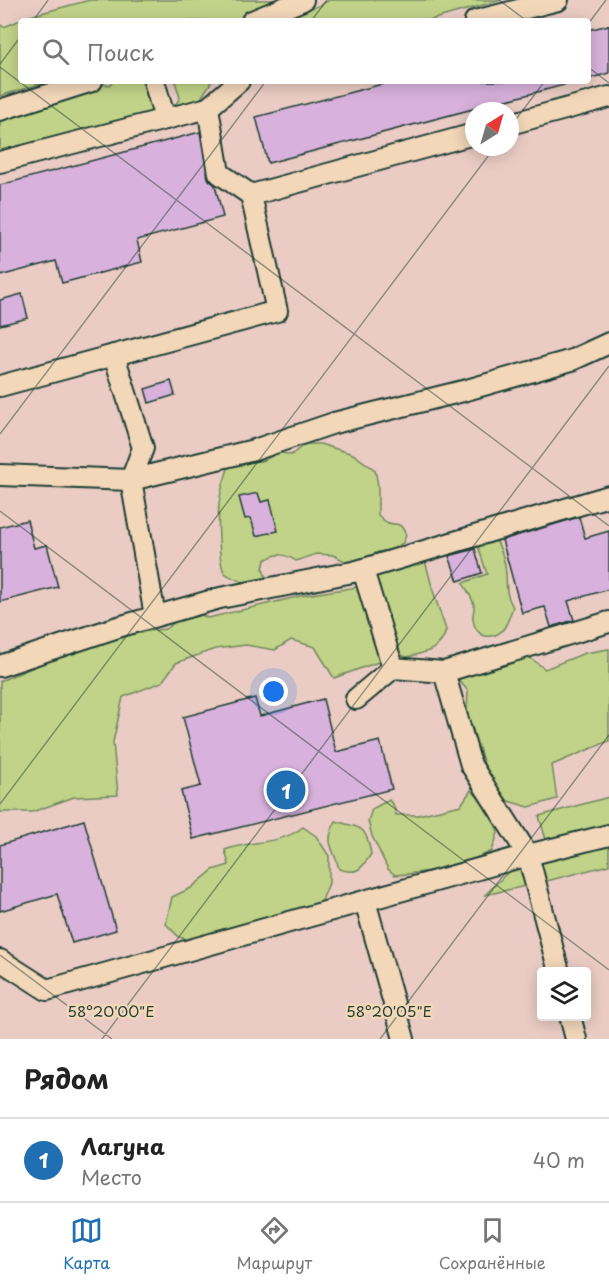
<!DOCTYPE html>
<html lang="ru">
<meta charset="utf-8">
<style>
:root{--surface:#fff;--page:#f2f2f2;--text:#222;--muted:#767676;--line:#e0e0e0;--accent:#1f6fb2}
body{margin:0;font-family:"Playpen Sans",sans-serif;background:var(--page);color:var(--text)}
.controls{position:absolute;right:18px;bottom:18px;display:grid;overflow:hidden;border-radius:6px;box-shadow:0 3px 15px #0003}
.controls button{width:54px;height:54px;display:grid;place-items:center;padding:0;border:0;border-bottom:2px solid var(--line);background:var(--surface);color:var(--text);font:30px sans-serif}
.compass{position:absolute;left:465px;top:102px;width:54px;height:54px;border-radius:50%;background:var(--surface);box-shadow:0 3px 15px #0003;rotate:37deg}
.you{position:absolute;left:274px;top:692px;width:21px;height:21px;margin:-15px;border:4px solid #fff;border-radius:50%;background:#1a73e8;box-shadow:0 0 0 9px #1a73e833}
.badge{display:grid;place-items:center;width:39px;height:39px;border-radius:50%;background:var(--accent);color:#fff;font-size:20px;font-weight:700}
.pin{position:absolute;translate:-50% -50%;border:3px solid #fff;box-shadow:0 2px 6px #0006}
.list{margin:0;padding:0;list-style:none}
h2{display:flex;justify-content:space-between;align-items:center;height:78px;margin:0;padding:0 24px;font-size:26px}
h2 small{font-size:20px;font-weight:400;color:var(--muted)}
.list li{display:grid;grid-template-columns:39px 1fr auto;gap:18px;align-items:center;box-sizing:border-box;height:84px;padding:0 24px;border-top:2px solid var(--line)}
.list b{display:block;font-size:22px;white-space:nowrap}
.list p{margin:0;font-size:20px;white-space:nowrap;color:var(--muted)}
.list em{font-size:20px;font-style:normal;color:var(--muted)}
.icon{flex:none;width:33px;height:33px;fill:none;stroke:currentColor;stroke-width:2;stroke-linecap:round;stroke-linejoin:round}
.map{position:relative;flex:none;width:609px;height:1039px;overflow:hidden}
.search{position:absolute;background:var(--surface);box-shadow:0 3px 15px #0003;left:18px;right:18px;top:18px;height:66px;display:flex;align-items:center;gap:15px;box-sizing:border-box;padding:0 21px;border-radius:6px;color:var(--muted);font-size:22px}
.sheet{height:162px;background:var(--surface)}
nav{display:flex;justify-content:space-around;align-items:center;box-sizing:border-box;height:84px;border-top:2px solid var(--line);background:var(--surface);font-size:16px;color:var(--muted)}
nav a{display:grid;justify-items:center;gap:3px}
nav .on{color:var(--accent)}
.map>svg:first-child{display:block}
.green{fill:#c1d388;stroke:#70885e;stroke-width:1.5}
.building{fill:#d8b2dc;stroke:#1f3d34;stroke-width:1.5}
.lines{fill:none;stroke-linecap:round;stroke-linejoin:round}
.minor-casing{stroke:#1f3d34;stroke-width:24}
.minor{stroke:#f2d7b9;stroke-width:20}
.ticks{fill:none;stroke:#1f3d34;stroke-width:1.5;stroke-opacity:0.45}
.ticks-label{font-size:15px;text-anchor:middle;fill:#1f3d34;stroke:#f2d7b9;stroke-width:5;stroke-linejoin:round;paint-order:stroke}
</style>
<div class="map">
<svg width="609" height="1039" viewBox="0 0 609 1039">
<rect width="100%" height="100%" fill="#eaccc4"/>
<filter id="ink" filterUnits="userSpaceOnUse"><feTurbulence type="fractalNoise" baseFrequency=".0167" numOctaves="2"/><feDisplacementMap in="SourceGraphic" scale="12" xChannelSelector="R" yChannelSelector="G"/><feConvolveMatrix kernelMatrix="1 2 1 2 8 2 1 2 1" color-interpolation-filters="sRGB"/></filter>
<g filter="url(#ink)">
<!-- green -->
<g class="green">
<path d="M 90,0 L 298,0 L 237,21 L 21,21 L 21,81 L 65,81 L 43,83 L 0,96 L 0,25 L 4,27 L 30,16 Z"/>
<path d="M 329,0 L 501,0 L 427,21 L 274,21 L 321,5 Z"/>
<path d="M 114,81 L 147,81 L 156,117 L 0,161 L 0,107 L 90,83 L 109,85 Z"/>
<path d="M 175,81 L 212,81 L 202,96 L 197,109 L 168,115 L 180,98 Z"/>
<path d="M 305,444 L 320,444 L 353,454 L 375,470 L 378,485 L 378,515 C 381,517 383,520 386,522 C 397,527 399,519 406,535 L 403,543 L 393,549 L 378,552 L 357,562 L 345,561 L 333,555 L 316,554 L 296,561 C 284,553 277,553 265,560 L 263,569 L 266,578 L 251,585 C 244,582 230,578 225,573 C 218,566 218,515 219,504 C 221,488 226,473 232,459 C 253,461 260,466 278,452 L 291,455 Z"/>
<path d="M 493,535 C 500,546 505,560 506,573 C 507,588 505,593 513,607 C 508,619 506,634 491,636 C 481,638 474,629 473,619 C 472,614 475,610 474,605 C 472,597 467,590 463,583 L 487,574 L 476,540 Z"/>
<path d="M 424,557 L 434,594 L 446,630 C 442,650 424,653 407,657 L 403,656 L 396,648 L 374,577 L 385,568 Z"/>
<path d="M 364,586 L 381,661 L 334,678 L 315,647 L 291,640 L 275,650 L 246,645 L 215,649 L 176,663 L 162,682 L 123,697 L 113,742 L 118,795 L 74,797 L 32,812 L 0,812 L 0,681 L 109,636 L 165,629 L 192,611 L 208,618 L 305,595 Z"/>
<path d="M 516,647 L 545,669 L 585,653 L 609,649 L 609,741 L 552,765 L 557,799 L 529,807 L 508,801 L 488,776 L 467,712 L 468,691 L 457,678 Z"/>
<path d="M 471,790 L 492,812 L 498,833 L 492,851 C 462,866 429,873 395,875 L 388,869 L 372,836 L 368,821 L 372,809 L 389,800 L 394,806 L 396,815 L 418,815 L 461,805 Z"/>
<path d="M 609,797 L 609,826 L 547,843 L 539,816 Z"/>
<path d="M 336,821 C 362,829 366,825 371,854 C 361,870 357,875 339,869 C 334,847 323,844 336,821 Z"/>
<path d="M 303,827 L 316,836 L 329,856 L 329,883 L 321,903 L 281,914 L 240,928 L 193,941 L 179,937 L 166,924 L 172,897 L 191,888 L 213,870 L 229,865 L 225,850 C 251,840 281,845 303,827 Z"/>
<path d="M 609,845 L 609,865 L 539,883 L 485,895 L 511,869 Z"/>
</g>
<!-- building -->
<g class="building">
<path d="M 609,25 L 609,73 L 588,79 L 588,30 Z"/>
<path d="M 394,81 L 564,81 L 564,85 L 268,163 L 256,117 Z"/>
<path d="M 200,132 L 207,175 L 209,180 L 215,185 L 223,217 L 137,240 L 142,262 L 62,283 L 56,261 L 0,276 L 0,185 Z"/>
<path d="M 22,294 L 28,318 L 0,325 L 0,300 Z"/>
<path d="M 171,381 L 175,395 L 149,403 L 145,389 Z"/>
<path d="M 258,493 L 261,502 L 270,500 L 278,531 L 256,536 L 251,518 L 245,519 L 239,497 Z"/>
<path d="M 579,517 L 585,538 L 609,531 L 609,589 L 568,601 L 574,620 L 551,627 L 545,607 L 522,613 L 502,540 Z"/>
<path d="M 27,520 L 34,548 L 47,545 L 58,587 L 0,602 L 0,527 Z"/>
<path d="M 475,549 L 482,573 L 458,581 L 449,556 Z"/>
<path d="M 255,698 L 260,716 L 323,699 L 336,752 L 380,741 L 392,789 L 193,839 L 181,791 L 201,786 L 183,717 Z"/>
<path d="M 84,820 L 116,930 L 72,943 L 57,894 L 0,911 L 0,845 Z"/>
</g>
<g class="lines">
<!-- minor casing -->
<g class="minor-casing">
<g id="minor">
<path d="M 252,21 L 303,0"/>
<path d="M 475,21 L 558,0"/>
<path d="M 154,81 L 165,119"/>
<path d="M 0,110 L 92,81"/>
<path d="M 510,124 L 609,97"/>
<path d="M 0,162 L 208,108"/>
<path d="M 251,195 L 474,134"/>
<path d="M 0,386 L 277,311 L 251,195 L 219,173 L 208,108 L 239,81"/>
<path d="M 0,475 L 131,480 L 143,448 L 114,355"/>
<path d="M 357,571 L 609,496"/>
<path d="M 155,616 L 131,480 L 254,450 L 334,423 L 463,391 L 572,360 L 609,343"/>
<path d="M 0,666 L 118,627 L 220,598 L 363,570 L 393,668"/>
<path d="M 444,672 L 609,622"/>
<path d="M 356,699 L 393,668 L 444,672 L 471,765 L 528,855 L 559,972"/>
<path d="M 365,901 L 404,1039"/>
<path d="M 0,960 L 47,990 L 528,855 L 609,835"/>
<path d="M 570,1016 L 576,1039"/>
</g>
</g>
<!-- minor -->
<use href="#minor" class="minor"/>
</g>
</g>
<!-- ticks -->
<path class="ticks" d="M 499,0 L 527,21M 33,21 L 48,0M 311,21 L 327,0M 588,24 L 606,0M 0,64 L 21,36M 0,67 L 609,526M 588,67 L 609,83M 510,127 L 545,81M 0,434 L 266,81M 0,511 L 609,970M 0,804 L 495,147M 0,955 L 112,1039M 102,1039 L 609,366M 380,1039 L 609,735"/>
<g class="ticks-label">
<text x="111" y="1017">58°20'00"E</text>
<text x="389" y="1017">58°20'05"E</text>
</g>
</svg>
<div class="controls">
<button><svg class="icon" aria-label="layers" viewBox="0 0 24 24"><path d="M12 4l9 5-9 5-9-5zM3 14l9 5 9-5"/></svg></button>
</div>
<svg class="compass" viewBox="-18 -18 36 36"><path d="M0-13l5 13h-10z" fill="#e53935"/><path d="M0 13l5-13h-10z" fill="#767676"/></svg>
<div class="you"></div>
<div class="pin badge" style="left:286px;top:790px">1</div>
<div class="search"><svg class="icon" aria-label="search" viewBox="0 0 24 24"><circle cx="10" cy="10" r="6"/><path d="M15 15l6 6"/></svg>Поиск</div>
</div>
<section class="sheet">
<h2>Рядом<small></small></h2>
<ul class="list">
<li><span class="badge">1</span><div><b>Лагуна</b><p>Место</p></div><em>40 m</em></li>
</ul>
</section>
<nav>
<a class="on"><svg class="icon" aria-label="map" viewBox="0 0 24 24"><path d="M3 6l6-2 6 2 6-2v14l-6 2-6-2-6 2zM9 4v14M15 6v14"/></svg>Карта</a>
<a><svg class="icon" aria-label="directions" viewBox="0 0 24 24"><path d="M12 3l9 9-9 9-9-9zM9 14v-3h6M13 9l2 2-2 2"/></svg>Маршрут</a>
<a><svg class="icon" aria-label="saved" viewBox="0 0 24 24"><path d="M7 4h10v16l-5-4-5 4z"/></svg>Сохранённые</a>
</nav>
